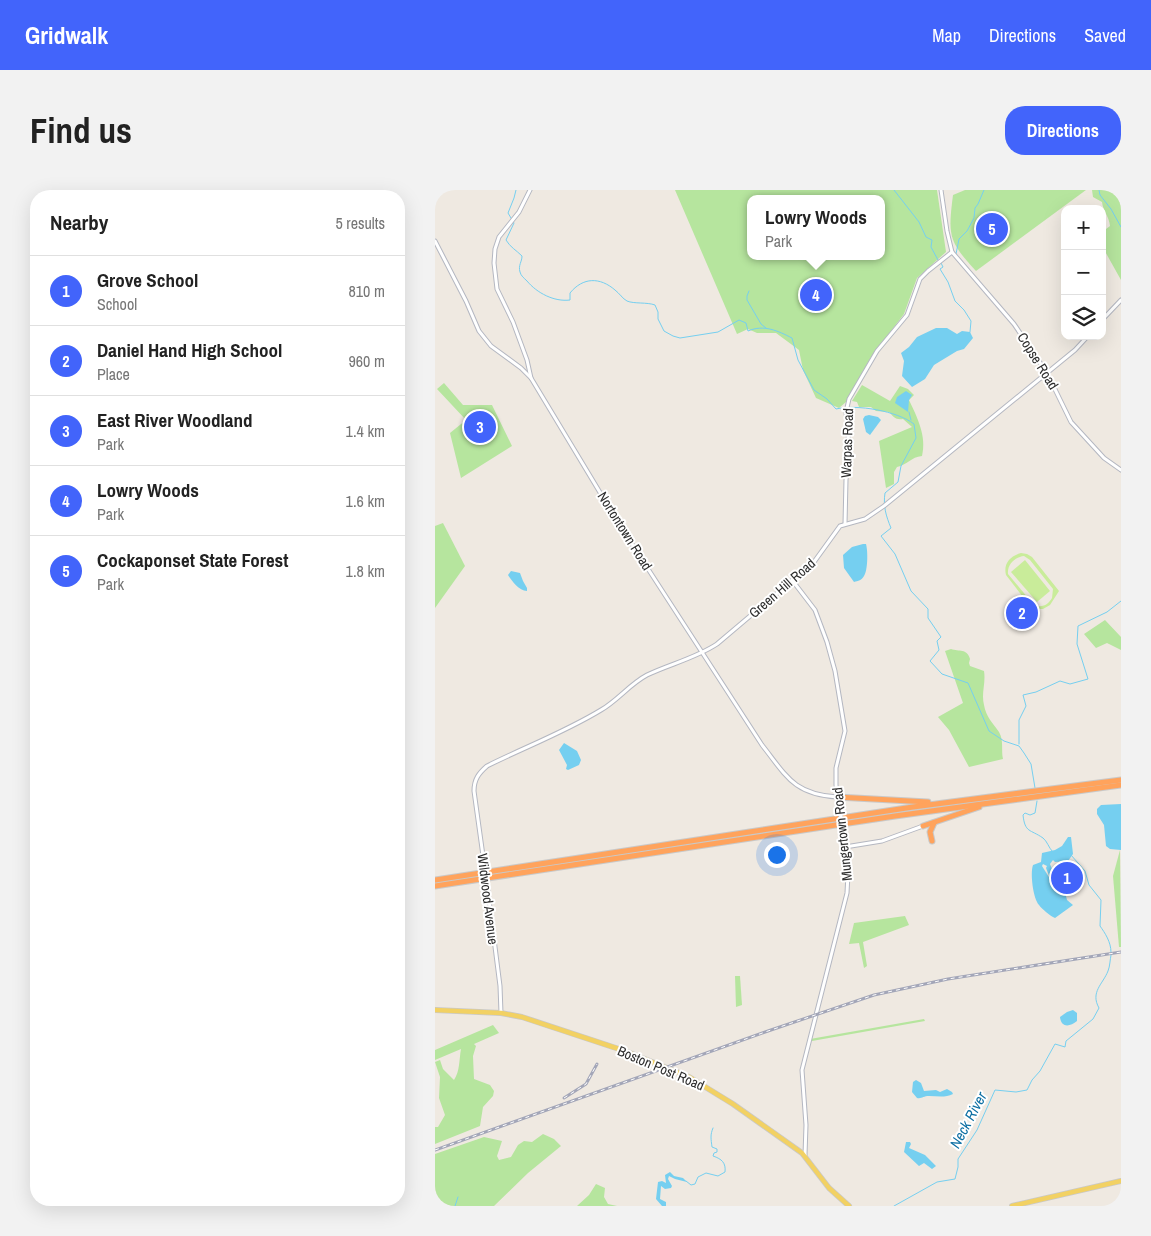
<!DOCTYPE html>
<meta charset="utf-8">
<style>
:root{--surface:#fff;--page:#f2f2f2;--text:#222;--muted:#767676;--line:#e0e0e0;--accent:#4264fb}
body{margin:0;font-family:"Archivo Narrow",sans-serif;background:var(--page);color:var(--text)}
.controls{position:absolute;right:15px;top:15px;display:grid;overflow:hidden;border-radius:10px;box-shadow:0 5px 20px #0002}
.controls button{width:45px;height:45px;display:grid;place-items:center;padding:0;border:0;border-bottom:1px solid var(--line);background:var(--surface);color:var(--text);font:25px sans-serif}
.you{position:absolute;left:341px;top:664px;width:18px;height:18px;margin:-12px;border:4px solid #fff;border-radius:50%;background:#1a73e8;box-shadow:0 0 0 8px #1a73e833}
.badge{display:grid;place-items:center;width:32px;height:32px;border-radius:50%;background:var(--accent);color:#fff;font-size:16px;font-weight:700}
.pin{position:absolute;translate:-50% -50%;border:2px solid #fff;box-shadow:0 1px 5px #0006}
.popup{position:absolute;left:312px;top:5px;width:138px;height:65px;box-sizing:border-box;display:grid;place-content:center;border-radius:10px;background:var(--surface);filter:drop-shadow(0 1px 4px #0005);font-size:16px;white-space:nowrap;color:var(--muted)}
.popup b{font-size:19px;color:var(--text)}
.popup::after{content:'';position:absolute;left:50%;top:100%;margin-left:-10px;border:10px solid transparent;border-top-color:var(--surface)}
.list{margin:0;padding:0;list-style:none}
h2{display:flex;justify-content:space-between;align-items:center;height:65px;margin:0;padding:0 20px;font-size:21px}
h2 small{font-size:16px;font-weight:400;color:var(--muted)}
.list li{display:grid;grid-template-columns:32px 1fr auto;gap:15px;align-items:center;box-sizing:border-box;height:70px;padding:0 20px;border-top:1px solid var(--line)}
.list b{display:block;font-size:19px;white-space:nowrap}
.list p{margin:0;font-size:16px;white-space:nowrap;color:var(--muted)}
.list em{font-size:16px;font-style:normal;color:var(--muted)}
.icon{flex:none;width:28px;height:28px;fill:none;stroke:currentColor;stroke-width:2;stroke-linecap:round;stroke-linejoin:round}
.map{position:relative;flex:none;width:686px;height:1016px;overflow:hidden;border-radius:20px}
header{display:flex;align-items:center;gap:30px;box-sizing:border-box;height:70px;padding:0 25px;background:var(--accent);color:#fff}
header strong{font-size:24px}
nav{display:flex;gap:28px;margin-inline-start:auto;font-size:18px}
.intro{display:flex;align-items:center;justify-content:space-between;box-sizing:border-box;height:120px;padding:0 30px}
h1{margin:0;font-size:35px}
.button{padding:12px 22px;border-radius:20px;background:var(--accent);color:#fff;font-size:18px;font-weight:700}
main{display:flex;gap:30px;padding:0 30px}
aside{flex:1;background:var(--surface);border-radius:20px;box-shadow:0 5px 20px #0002}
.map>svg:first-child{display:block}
.green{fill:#b6e59e;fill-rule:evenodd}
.pitch{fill:#c9ec9a;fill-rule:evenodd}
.water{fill:#75cff0}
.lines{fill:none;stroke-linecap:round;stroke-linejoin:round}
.stream{stroke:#75cff0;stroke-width:1}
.minor-casing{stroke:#b4b7c1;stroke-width:5}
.major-casing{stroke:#c9c9c9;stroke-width:6}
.highway-casing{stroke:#c9c9c9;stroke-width:7}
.minor{stroke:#fff;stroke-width:3}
.major{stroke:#f2d163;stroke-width:4.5}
.highway{stroke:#ffa35c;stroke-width:5}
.rail-casing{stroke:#a3a6b8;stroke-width:3}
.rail{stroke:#fff;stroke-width:1;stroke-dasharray:4;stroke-linecap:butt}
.minor-bridge-casing{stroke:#b4b7c1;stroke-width:5;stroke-linecap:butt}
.minor-bridge{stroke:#fff;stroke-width:3}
.labels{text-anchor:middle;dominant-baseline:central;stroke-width:4;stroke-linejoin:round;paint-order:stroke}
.street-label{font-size:14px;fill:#2e2e2e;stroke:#fff}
.water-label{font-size:15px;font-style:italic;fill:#0d6fa3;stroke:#fff}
</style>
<header>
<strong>Gridwalk</strong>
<nav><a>Map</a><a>Directions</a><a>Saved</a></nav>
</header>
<div class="intro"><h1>Find us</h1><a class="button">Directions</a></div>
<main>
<aside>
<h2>Nearby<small>5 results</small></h2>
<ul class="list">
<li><span class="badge">1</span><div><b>Grove School</b><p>School</p></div><em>810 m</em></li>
<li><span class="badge">2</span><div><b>Daniel Hand High School</b><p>Place</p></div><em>960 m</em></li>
<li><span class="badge">3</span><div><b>East River Woodland</b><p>Park</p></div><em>1.4 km</em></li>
<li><span class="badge">4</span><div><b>Lowry Woods</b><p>Park</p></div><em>1.6 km</em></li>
<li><span class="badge">5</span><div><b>Cockaponset State Forest</b><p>Park</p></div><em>1.8 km</em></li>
</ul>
</aside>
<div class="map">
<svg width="686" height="1016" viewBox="0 0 686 1016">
<rect width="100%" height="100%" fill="#efe9e1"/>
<!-- green -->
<g class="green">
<path d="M 240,0 L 502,0 L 511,62 L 482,88 L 469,124 L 436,167 L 411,212 L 404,218 L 381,208 L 368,180 L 364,160 L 341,143 L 322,143 L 313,139 L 302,144 ZM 316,9 L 446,9 L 446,66 L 316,66 Z"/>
<path d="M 530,0 L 651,0 L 541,81 C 513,51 513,45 518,5 Z"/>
<path d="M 657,0 L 686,0 L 686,90 L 667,56 L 667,42 L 675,36 C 674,26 668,21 667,12 L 658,7 Z"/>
<path d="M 9,193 L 28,215 L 57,215 L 77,256 L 26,288 L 15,243 L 31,230 L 2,199 Z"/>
<path d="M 427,195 L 455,211 L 465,196 L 473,199 L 479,205 L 474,210 C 482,227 492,246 487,266 C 476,267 472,275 462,277 L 459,282 L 459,294 L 451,298 L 444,251 L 477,237 L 468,229 C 460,230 459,227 454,222 L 441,221 L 436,217 L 424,217 L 422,212 L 417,211 Z"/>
<path d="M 8,333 L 30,376 L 0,418 L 0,336 Z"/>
<path d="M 670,430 L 686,447 L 686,460 L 672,453 L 661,458 L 649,444 Z"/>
<path d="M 516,459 C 524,462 532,458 535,469 L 534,473 L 535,476 L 549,481 C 551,493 546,503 549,515 C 551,527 558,533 564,542 C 569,550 566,561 568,569 L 534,577 L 514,540 L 503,527 L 528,513 L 510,461 Z"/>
<path d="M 685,660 L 686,757 L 684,757 L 678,686 Z"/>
<path d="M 470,726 L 474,735 L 428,752 L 432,776 L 429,778 L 424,753 L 414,754 L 419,733 Z"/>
<path d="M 305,786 L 307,815 L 301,817 L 300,786 Z"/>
<path d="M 489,829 L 490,831 L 377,851 L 375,849 Z"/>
<path d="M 58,835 L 64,843 L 39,854 L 41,856 L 38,866 L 39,889 L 55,895 L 59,901 L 58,906 L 48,917 L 45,936 L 0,954 L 0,937 L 3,937 L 10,925 L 4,908 L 5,887 L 0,872 L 5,870 L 8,879 L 19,890 C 25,881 24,870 26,859 L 0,870 L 0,860 Z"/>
<path d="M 108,944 L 119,949 L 126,956 L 93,983 L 59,1016 L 0,1016 L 0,964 L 49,947 L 67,951 L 62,966 L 64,970 L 76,967 L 83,955 L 89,951 L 97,952 Z"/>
<path d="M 161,994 L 170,998 L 169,1007 L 173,1014 L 182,1016 L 142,1016 L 154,1005 Z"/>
</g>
<!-- pitch -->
<g class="pitch">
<path d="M 586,363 L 592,364 L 597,367 L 624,401 L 615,415 L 608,419 L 601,419 L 595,416 L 571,385 C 568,373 576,366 586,363 ZM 589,366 L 595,370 L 618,399 L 617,408 C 613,415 606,419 598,414 L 573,384 C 572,374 580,367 589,366 Z"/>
<path d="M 590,370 L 615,401 L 602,412 L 576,382 Z"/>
</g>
<!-- water -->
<g class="water">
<path d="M 501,138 L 512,138 L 522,144 L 527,141 L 535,142 L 538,148 L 529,159 L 522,161 L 499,175 L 490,189 L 477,197 L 467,186 L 469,171 L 466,163 L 474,157 L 482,147 Z"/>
<path d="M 471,201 L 477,205 L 474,210 L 473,222 L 460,213 L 462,207 Z"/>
<path d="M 434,225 L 443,227 L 446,230 L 435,245 L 431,242 L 428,229 L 430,226 Z"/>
<path d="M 428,354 L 431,354 C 433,361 433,380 429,386 C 427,390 423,391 419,392 L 409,378 L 408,365 L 417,357 Z"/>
<path d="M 76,381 L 85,383 L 88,391 L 92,398 L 92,401 C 84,401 77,391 73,385 Z"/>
<path d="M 129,553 L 142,561 L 146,570 L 144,575 L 133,580 L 131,579 L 132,575 L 124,560 Z"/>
<path d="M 686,614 L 686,660 L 675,659 L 671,656 L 669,635 L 662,624 L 662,619 L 666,615 Z"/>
<path d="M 633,647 L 636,647 L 638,664 L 633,671 L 620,672 L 618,670 L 615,674 L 617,679 L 615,688 L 611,678 L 612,676 L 608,674 L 607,676 L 617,692 L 627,690 L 632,710 L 638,715 L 620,728 C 615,726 607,719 604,715 C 598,708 595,683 598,675 L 606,672 L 607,663 L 620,660 L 627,656 Z"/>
<path d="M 638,820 L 642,823 L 642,831 C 635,837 626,838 625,827 L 632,822 Z"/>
<path d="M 481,890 L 486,893 L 489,901 L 501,900 L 505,902 L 512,899 L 517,902 L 518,904 C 510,908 502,906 494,906 C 488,906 487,909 482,908 L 477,902 L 478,892 Z"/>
<path d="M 471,952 L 475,952 L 476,954 L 474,958 L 490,965 L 501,976 L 497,979 L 489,973 L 484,976 L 469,962 Z"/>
<path d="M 235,982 L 239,986 L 248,988 L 252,992 L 240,989 L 234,986 L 233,989 L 237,996 L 236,998 L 230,999 L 226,996 L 225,1009 L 231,1012 L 231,1016 L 227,1016 L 221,1009 L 223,992 L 227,991 L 231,993 L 230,985 Z"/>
</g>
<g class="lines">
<!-- stream -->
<g class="stream">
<path d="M 81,0 L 79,8 L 73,23 L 79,33 L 71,50 C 75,57 81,60 87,66 C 87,72 83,75 85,82 C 86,86 89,88 92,91 C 102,103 119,112 135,110 L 135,103 C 148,87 165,87 180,100 C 184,103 188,109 192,111 C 199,114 212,112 220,115 L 223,122 L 223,129 L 229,141 L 238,146 L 245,148 L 283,142 L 304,130 L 311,133 L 313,141 C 329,134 343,141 357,148 L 363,170 L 379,200 L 392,209 L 401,219 C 422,214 462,221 479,234 L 481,248 L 466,276 L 463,292 L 450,303 C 448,316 451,326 456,338 L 446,346 L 460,364 L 476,401 L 493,419 L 493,428 L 506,447 L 502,451 L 504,460 L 495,471 L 507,484 L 533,493 L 554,541 L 569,551 L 584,556 L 589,563 L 596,574 L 600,598"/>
<path d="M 459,0 L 484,32 L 491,47 L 497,50 L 496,57 L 503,70"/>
<path d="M 664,0 L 665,5 L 676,19 L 686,37"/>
<path d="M 521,64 L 524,49 L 532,41 L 539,28 L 540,18 L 543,14 L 549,0"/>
<path d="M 506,73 L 508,77 L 505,79 L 513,92 L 520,111 L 529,120 L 536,131 L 535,142"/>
<path d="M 314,101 L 312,106 L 312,110 L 326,134 L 331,138"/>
<path d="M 474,222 L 476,230"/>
<path d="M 584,554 L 584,530 L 591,516 L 588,505 L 601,502 L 625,491 L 635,494 L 653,489 L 642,454 L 643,436 L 672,422 L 686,411"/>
<path d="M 602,611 L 600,623 L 595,625 L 590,623 L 588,625 C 590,643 595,639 608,648 C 612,651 614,658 617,661"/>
<path d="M 636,665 L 650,681 L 654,695 L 666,710 L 665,736 C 670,743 676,752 676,762"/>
<path d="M 251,991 L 256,995 L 260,994 L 263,987 L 271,983 L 283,986 L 290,982 C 291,973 287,969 278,966 L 279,963 L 282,962 L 282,959 L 277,957 C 276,949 275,945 278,938"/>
<path d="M 20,1016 L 23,1007"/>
<path d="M 459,1016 L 502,992 L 520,989 L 523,977 L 523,969 L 542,940 L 560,900 L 581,902 L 592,900 L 597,890 L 605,881 L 620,854 L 630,857 L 631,851 L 658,829 L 664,818 C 655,802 668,794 673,781 C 675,776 675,770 676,765"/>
</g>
<!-- minor casing -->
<g class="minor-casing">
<g id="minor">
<path d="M 95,0 L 84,22 L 64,47 L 60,59 L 59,73 L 62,99 L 78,132 L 92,170 L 96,188"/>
<path d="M 0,51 L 31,111 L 44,141 L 56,156 L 86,178 L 96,188 L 184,334 L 327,555 C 352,587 359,604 402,607"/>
<path d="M 517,62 L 579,134 L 612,183 L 636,232 L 669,268 L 686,280"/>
<path d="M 667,130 L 686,110"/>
<path d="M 410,334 L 411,290 L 414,256 L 411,222 L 414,209 L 442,161 L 472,125 L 485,89 L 493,81 L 517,62 L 512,41 L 506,0"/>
<path d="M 357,390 L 380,420 L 392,452 L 400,481 L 410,541 L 401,578 L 401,595 L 405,622"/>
<path d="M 410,657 L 447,651 L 488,636"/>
<path d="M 49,673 L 39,601 C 39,589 44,583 52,576 C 90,557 130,542 166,520 C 183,510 195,494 212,485 C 235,474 261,468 282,454 L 379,372 L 405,336 L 430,329 L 449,316 L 640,160 L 653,146"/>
<path d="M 52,694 L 65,796 L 66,823"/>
<path d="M 370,965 L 371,935 L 367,880 L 412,703 L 413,684 L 408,640"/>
</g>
</g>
<!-- major casing -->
<g class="major-casing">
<g id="major">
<path d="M 0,820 L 66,823 L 87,827 L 190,861 L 254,887 L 298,914 L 367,963 L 394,998 L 414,1016"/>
<path d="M 577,1016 L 686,991"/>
</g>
</g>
<!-- highway casing -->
<g class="highway-casing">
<g id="highway">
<path d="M 402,607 L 493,612"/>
<path d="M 488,636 L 544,617"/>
<path d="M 497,651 L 495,642 L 499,633"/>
<path d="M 0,690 L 478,617 L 686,590"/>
<path d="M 0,696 L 460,626 L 686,595"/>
</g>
</g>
<!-- minor -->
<use href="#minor" class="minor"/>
<!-- major -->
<use href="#major" class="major"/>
<!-- highway -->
<use href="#highway" class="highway"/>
<!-- rail casing -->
<g class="rail-casing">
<g id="rail">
<path d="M 129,908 L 151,894 L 162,874"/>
<path d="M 0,960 L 333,841 L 439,805 L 513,789 L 686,762"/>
</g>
</g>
<!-- rail -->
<use href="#rail" class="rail"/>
<!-- minor-bridge casing -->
<g class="minor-bridge-casing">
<g id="minor-bridge">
<path d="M 405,622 L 408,640"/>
<path d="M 49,673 L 52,694"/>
</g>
</g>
<!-- minor-bridge -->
<use href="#minor-bridge" class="minor-bridge"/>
</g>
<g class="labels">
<!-- street labels -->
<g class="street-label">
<text transform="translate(603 171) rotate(58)">Copse Road</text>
<text transform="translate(412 253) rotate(-88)">Warpas Road</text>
<text transform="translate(190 341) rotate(58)">Nortontown Road</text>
<text transform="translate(347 398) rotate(-41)">Green Hill Road</text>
<text transform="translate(407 644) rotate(-96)">Mungertown Road</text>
<text transform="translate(53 709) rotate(83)">Wildwood Avenue</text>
<text transform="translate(226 878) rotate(23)">Boston Post Road</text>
</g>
<!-- water labels -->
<g class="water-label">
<text transform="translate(533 930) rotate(-62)">Neck River</text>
</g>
</g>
</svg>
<div class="controls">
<button>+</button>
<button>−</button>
<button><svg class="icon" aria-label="layers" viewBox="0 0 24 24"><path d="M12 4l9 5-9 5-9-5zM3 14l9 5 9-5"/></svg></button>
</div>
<div class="you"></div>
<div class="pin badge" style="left:632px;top:688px">1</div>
<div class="pin badge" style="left:587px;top:423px">2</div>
<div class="pin badge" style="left:45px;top:237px">3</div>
<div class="pin badge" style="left:381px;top:105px">4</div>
<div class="popup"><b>Lowry Woods</b>Park</div>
<div class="pin badge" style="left:557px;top:39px">5</div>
</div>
</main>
